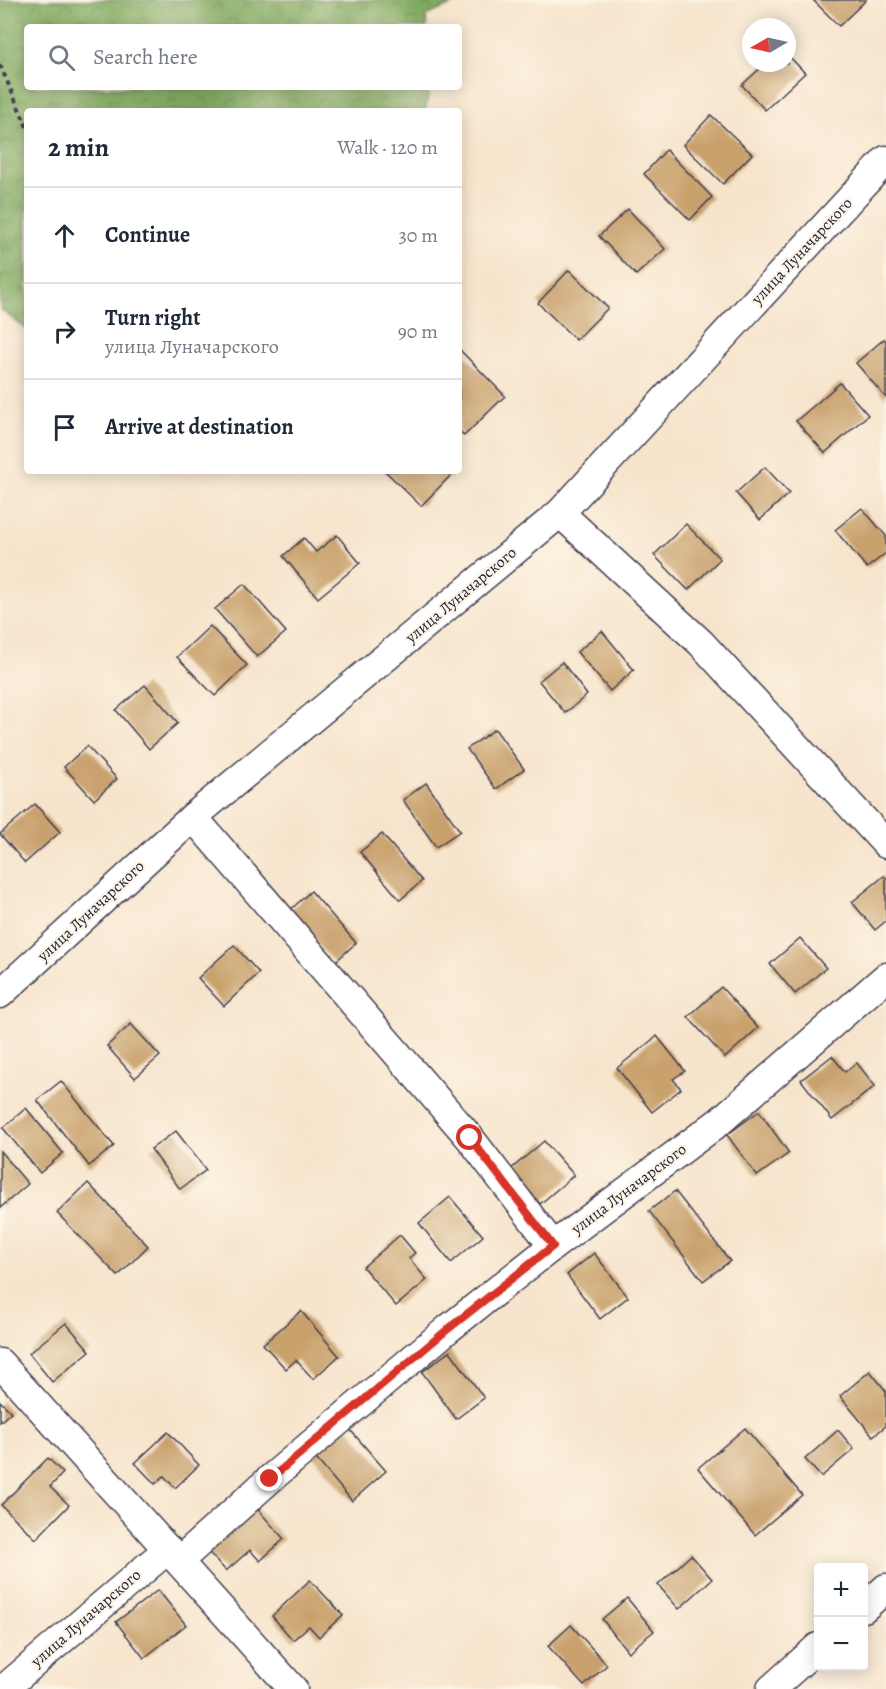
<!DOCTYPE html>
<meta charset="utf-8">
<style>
:root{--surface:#fff;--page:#f2f2f3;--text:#1f2937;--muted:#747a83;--line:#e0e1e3}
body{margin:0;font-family:Alegreya,serif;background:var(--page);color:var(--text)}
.controls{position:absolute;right:18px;bottom:18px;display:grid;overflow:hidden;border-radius:6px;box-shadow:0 3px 15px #0003}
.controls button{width:54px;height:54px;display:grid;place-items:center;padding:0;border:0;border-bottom:2px solid var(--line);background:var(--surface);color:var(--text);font:30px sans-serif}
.compass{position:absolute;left:742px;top:18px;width:54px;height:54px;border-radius:50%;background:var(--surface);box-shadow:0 3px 15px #0003;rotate:261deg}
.stop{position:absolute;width:18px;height:18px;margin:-14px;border:4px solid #d93025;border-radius:50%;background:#fff}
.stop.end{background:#d93025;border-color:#fff;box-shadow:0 2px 6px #0008}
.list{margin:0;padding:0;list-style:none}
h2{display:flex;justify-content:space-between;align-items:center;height:78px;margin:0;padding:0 24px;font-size:26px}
h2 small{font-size:20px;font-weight:400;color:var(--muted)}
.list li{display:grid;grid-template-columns:39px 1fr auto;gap:18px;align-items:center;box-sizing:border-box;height:96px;padding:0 24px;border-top:2px solid var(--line)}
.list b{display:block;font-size:22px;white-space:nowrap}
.list p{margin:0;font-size:20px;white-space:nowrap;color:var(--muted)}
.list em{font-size:20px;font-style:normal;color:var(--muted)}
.icon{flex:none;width:33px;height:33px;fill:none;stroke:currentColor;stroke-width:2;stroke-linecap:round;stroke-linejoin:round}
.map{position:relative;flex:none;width:886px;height:1689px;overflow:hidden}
.search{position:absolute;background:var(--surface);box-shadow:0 3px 15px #0003;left:24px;top:24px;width:438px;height:66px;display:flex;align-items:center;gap:15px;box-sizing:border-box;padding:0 21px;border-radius:6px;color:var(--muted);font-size:22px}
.panel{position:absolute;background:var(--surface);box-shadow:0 3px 15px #0003;left:24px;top:108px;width:438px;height:366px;border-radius:6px}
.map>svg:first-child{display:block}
.forest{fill:url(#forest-crowns);stroke:#52664e;stroke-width:1.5}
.building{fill:#c9a16d}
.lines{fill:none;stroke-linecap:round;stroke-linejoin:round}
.minor-casing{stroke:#423f51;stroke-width:31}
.path{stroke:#423f51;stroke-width:4;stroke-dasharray:4.5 4.5;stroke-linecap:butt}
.minor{stroke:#fff;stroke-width:28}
.route{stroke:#d93025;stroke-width:8}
.labels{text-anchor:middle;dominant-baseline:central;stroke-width:4.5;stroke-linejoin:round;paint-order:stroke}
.street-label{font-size:16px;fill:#22223b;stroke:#fcf5e5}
</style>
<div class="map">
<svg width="886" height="1689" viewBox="0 0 886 1689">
<defs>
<pattern id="forest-crowns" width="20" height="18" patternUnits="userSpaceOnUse" patternTransform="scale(1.5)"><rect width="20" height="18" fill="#83ab62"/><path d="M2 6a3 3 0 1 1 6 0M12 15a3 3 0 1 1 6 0" fill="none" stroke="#6b8b52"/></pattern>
</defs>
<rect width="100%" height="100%" fill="#fcf5e5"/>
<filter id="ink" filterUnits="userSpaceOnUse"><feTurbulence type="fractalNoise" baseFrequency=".0167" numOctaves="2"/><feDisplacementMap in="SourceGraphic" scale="12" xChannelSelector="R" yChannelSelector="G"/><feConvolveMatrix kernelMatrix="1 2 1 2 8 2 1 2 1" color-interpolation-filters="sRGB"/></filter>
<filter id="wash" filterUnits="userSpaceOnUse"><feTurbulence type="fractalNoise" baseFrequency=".008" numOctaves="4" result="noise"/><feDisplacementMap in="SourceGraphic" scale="24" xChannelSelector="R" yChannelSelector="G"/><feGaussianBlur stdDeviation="1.35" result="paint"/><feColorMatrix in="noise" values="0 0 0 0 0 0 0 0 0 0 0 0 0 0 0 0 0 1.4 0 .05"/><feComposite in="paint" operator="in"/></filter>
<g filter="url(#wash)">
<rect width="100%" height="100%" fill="#f7e4cc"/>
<!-- forest -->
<path class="forest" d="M 0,0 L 462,0 L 426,16 L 427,27 L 27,27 L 27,87 L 430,87 L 425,111 L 27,111 L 27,330 L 0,309 Z"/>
<g id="blocks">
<!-- building -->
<g class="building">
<path d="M 813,0 L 866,0 L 839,26 Z"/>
<path d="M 787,54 L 805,73 L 765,110 L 742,85 L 766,63 L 787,63 Z"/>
<path d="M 711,115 L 752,154 L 723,184 L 683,145 Z"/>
<path d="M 666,150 L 712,197 L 690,220 L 644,174 Z"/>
<path d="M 628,209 L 665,249 L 636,275 L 599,236 Z"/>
<path d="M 569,270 L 608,308 L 576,340 L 538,303 Z"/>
<path d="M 884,339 L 886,341 L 886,398 L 856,363 Z"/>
<path d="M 459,349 L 505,396 L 464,436 L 459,430 Z"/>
<path d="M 840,383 L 868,415 L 825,453 L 796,421 Z"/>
<path d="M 765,467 L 789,493 L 760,520 L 736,493 Z"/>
<path d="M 385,471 L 455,471 L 421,506 Z"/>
<path d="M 862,508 L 886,536 L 886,553 L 867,568 L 835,530 Z"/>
<path d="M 686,524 L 720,559 L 688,590 L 654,555 Z"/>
<path d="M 337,535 L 360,563 L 318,598 L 283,556 L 304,538 L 316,552 Z"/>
<path d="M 244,584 L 286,632 L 257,657 L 215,609 Z"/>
<path d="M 210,626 L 247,665 L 215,696 L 177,657 Z"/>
<path d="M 602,631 L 634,670 L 610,691 L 577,652 Z"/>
<path d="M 562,662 L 587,695 L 565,713 L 539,681 Z"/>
<path d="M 145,685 L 178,723 L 149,749 L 116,710 Z"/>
<path d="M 495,729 L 524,769 L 496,789 L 467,749 Z"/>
<path d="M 87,746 L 117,779 L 94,800 L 64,767 Z"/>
<path d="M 426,783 L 460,831 L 436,847 L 403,800 Z"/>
<path d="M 35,804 L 60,832 L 25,863 L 0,834 Z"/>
<path d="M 382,834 L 422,881 L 400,900 L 360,852 Z"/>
<path d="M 884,876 L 886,878 L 886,921 L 875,930 L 852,902 Z"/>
<path d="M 311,891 L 356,943 L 334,963 L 288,912 Z"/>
<path d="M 800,938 L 826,968 L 795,994 L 770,964 Z"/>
<path d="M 234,945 L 259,973 L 224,1006 L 198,978 Z"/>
<path d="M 721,987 L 758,1028 L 725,1058 L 688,1017 Z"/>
<path d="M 131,1024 L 160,1056 L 135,1078 L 107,1046 Z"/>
<path d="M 657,1036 L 685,1071 L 673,1079 L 681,1089 L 652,1112 L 617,1068 Z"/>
<path d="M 832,1056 L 845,1072 L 857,1063 L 875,1086 L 832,1120 L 801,1080 Z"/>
<path d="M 61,1081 L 114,1146 L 89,1166 L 37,1100 Z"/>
<path d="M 26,1108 L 63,1153 L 40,1173 L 3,1128 Z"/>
<path d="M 759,1111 L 789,1153 L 757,1176 L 727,1135 Z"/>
<path d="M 176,1131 L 206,1170 L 180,1189 L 151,1149 Z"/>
<path d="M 544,1141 L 574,1175 L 540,1204 L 511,1169 Z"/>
<path d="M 0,1151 L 28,1184 L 0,1208 Z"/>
<path d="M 88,1183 L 148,1246 L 118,1276 L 57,1213 Z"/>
<path d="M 675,1191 L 730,1261 L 703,1281 L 649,1211 Z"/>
<path d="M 450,1197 L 483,1236 L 451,1263 L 419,1223 Z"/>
<path d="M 400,1235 L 415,1253 L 409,1258 L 427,1280 L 396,1306 L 363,1267 Z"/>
<path d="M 594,1253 L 628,1297 L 600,1319 L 567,1275 Z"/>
<path d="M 301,1311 L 339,1356 L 313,1379 L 296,1360 L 286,1369 L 263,1344 Z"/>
<path d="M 66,1323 L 90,1351 L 52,1382 L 29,1353 Z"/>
<path d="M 450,1351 L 484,1398 L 456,1419 L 422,1372 Z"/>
<path d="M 870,1371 L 886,1391 L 886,1426 L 873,1436 L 840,1396 Z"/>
<path d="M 0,1401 L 11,1412 L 0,1422 Z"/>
<path d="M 346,1425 L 386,1471 L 352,1501 L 312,1454 Z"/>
<path d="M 745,1428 L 802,1495 L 755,1535 L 698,1468 Z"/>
<path d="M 838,1430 L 854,1449 L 821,1477 L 805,1459 Z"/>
<path d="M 168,1432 L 199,1465 L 175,1488 L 164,1476 L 155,1484 L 135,1463 Z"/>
<path d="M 48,1458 L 63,1473 L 50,1487 L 69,1505 L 36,1539 L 1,1505 Z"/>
<path d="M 252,1503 L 284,1539 L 260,1561 L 250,1550 L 226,1571 L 203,1546 Z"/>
<path d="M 691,1555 L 712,1579 L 679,1609 L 658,1585 Z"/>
<path d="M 310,1580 L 343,1615 L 319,1637 L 309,1626 L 293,1640 L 272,1616 Z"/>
<path d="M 158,1590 L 186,1625 L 144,1658 L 116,1622 Z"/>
<path d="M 627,1598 L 654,1631 L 628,1652 L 602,1619 Z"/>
<path d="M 571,1625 L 607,1665 L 584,1686 L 548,1646 Z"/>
</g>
</g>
</g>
<g filter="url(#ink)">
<use href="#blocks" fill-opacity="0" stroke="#423f51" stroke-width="1.5"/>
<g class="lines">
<!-- minor casing -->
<g class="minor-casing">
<g id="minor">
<path d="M 560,513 L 701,643 L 886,844"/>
<path d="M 193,817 L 470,1138 L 553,1246"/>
<path d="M 0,994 L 193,817 L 560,513 L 886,160"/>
<path d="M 0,1363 L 293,1689"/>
<path d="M 179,1561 L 270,1479 L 448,1329 L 553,1246 L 719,1122 L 886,977"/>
<path d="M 864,1608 L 886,1588"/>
<path d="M 5,1688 L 168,1549"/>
<path d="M 771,1689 L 818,1647"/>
</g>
</g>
<!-- path -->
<path class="path" d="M 0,65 L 27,127"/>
<!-- minor -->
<use href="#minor" class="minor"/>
</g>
</g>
<g class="lines" filter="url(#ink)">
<!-- route -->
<path class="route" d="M 270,1479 L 448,1329 L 553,1246 L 470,1138"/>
</g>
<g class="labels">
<!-- street labels -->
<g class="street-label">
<text transform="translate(802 251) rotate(-47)">улица Луначарского</text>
<text transform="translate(461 595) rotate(-40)">улица Луначарского</text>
<text transform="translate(91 911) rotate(-43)">улица Луначарского</text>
<text transform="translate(629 1189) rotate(-37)">улица Луначарского</text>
<text transform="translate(86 1618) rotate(-41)">улица Луначарского</text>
</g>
</g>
</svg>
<div class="controls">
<button>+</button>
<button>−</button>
</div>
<svg class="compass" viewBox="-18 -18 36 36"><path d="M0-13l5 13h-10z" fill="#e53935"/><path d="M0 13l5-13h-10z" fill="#747a83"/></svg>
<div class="stop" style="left:470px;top:1138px"></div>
<div class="stop end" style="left:270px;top:1479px"></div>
<div class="search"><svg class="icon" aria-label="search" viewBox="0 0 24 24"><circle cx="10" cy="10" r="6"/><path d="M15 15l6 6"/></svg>Search here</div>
<section class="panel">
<h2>2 min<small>Walk · 120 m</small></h2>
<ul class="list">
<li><svg class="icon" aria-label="ahead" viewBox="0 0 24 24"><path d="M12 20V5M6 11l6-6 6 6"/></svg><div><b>Continue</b></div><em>30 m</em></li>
<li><svg class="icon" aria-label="right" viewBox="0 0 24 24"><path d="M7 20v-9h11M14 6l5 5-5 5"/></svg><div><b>Turn right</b><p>улица Луначарского</p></div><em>90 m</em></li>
<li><svg class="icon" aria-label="arrive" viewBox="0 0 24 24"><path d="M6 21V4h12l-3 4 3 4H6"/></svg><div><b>Arrive at destination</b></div></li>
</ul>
</section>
</div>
